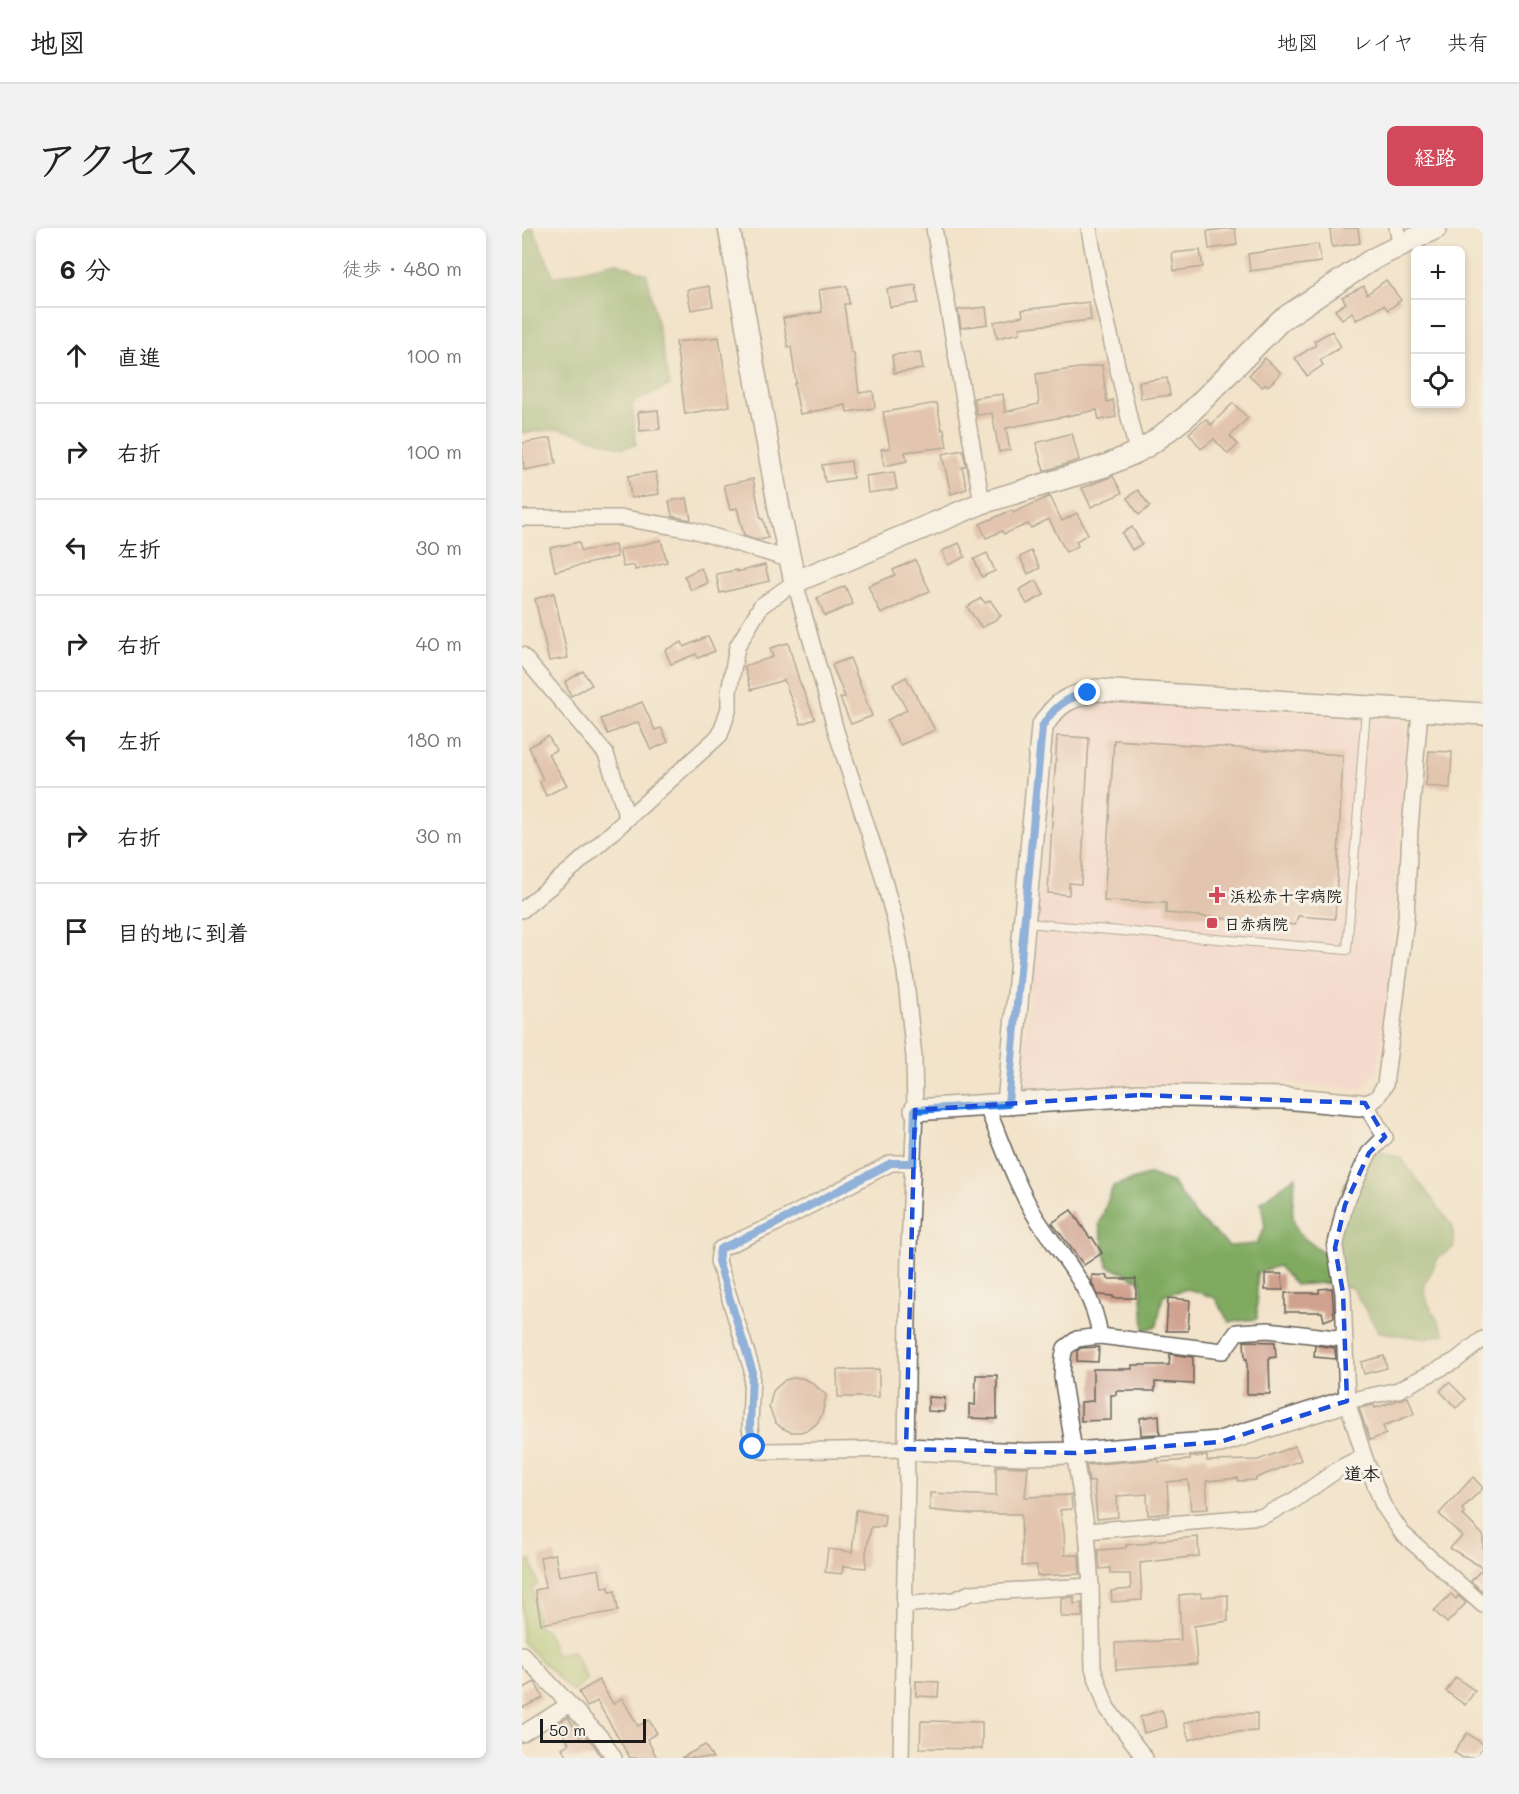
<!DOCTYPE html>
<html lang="ja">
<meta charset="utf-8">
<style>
:root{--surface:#fff;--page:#f2f2f2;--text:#222;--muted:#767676;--line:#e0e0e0;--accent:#d1495b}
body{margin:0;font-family:Mali,"Klee One",sans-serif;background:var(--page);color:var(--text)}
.controls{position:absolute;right:18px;top:18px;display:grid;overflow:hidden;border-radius:9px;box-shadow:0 3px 9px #0003}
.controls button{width:54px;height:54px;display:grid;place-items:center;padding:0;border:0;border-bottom:2px solid var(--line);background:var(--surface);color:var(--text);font:30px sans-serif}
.scale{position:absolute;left:18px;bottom:15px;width:106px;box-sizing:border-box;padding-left:6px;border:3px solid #1c1c1c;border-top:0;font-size:16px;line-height:21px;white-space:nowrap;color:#1c1c1c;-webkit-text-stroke:4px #f7f3e8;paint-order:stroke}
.stop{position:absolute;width:18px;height:18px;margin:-14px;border:4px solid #1a73e8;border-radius:50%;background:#fff}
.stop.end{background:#1a73e8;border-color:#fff;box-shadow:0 2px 6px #0008}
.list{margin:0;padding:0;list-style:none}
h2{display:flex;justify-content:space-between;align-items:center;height:78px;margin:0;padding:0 24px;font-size:26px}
h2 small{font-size:20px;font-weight:400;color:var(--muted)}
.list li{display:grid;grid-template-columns:39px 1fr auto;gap:18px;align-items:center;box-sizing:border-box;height:96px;padding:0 24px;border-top:2px solid var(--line)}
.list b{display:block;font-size:22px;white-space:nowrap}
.list em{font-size:20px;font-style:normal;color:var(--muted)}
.icon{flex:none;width:33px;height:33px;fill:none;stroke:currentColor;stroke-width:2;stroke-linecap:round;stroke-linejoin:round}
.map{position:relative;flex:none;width:961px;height:1530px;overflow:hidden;border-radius:9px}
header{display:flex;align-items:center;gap:36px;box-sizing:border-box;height:84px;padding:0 30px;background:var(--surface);border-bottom:2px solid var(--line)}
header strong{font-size:28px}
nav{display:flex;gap:33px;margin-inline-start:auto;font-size:21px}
.intro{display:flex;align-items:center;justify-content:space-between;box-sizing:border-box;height:144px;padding:0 36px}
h1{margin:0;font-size:42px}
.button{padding:15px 27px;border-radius:9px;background:var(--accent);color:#fff;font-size:21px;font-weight:700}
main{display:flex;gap:36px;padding:0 36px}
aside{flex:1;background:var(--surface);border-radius:9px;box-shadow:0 3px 9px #0003}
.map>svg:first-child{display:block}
.built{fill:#f7cfd0}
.green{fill:#a1c46e;stroke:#5e7045;stroke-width:1.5}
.forest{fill:#80aa61;stroke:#4e633e;stroke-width:1.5}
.building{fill:#d0a18f}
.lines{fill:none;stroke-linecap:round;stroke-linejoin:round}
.lane-casing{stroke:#676259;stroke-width:10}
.street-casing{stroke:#676259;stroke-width:18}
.secondary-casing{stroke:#676259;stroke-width:24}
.lane{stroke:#fff;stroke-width:8}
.street{stroke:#fff;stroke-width:15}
.secondary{stroke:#fff;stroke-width:21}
.route{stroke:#1a73e8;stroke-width:8}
.marked{fill:none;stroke:#1d4ed8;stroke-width:4.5;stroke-dasharray:12 8;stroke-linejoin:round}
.poi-dot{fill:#d1495b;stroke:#f7f3e8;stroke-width:2}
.labels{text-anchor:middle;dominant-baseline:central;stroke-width:6;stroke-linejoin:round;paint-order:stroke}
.poi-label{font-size:16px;font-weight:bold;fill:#1c1c1c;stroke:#f7f3e8;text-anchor:start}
.neighbourhood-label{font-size:18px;font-weight:bold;fill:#1c1c1c;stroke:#f7f3e8}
</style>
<header>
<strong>地図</strong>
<nav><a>地図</a><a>レイヤ</a><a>共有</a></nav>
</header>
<div class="intro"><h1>アクセス</h1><a class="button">経路</a></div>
<main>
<aside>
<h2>6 分<small>徒歩 · 480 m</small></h2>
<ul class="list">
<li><svg class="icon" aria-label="ahead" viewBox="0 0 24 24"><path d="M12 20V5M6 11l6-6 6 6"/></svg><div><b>直進</b></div><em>100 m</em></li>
<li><svg class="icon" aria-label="right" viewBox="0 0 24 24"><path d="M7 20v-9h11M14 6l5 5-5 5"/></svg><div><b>右折</b></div><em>100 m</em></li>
<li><svg class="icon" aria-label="left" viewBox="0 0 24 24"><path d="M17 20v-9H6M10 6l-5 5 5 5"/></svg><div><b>左折</b></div><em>30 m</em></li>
<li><svg class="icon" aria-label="right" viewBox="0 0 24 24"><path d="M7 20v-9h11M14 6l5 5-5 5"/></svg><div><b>右折</b></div><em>40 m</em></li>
<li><svg class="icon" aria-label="left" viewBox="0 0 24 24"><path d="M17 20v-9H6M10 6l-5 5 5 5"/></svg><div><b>左折</b></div><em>180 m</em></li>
<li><svg class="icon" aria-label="right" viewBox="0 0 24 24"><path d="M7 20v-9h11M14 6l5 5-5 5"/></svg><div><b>右折</b></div><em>30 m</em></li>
<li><svg class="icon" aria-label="arrive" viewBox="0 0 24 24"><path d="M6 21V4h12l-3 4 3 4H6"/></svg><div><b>目的地に到着</b></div></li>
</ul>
</aside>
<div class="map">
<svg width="961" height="1530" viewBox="0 0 961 1530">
<rect width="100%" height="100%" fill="#f7f3e8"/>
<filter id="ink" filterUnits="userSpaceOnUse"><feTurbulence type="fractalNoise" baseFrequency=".0167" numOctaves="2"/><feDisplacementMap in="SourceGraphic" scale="12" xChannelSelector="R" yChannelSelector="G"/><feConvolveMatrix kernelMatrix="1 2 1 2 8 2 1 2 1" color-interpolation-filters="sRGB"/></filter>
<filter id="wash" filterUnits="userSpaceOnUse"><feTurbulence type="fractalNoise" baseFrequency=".008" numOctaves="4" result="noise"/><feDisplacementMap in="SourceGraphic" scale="24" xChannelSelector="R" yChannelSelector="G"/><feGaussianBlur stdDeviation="1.35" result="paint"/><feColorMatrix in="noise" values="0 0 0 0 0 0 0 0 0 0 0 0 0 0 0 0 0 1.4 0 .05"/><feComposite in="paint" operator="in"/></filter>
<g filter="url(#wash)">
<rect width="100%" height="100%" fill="#f2e3ca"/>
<!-- built -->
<path class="built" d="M 590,473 L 876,491 L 884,496 L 871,706 L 861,798 L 855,844 L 839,861 L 740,853 L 499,860 L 532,499 L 547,484 L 569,475 Z"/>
<!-- green -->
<path class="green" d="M 9,1332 L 16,1357 L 10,1360 L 17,1401 L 24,1401 L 33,1426 L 51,1423 L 65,1452 L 51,1464 L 0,1414 L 0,1335 Z"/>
<!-- forest -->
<g class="forest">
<path d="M 0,0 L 11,0 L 32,49 L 93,34 L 125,46 L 148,157 L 110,175 L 114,217 L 101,220 L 39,201 L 0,205 Z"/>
<path d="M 853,922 L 879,930 L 931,999 L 932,1019 L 916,1030 L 902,1059 L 906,1075 L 923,1106 L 904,1111 L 857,1104 L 830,1060 L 801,1055 L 773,1057 L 756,1038 L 735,1045 L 735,1091 L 707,1094 L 693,1070 L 666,1061 L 641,1067 L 635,1098 L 622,1102 L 619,1053 L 586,1038 L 577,997 L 591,958 L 628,946 L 650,954 L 674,988 L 707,1018 L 734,1016 L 743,999 L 739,974 L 774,948 C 772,967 765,991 779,1007 C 794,1023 802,1016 808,1041 L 817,1041 L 816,990 L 823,955 Z"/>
</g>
<g id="blocks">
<!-- building -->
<g class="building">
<path d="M 713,0 L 715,17 L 687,21 L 685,3 Z"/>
<path d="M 816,0 L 836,0 L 838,15 L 810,19 L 808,1 Z"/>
<path d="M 796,16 L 799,34 L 728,43 L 726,26 Z"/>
<path d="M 678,22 L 681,39 L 652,43 L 650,25 Z"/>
<path d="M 864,52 L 879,72 L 866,82 L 862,77 L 834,92 L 830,84 L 820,91 L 813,82 L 824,75 L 820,69 L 842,58 L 845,66 Z"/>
<path d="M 394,57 L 396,75 L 368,79 L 365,61 Z"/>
<path d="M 187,58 L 191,78 L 169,82 L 165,62 Z"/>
<path d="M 325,58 L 327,76 L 322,76 L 329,125 L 332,125 L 337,165 L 351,163 L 353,180 L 325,184 L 324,177 L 278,186 L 272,156 L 274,155 L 269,119 L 266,119 L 261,90 L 300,84 L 297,62 Z"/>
<path d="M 567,74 L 569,92 L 497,100 L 498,105 L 475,110 L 472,94 L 501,88 L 500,82 Z"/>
<path d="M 464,79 L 466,96 L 439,100 L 436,82 Z"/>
<path d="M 810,103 L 819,119 L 798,132 L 801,137 L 785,148 L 773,130 L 794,117 L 792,113 Z"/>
<path d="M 197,109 L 208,178 L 163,186 L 154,114 Z"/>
<path d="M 398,124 L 401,141 L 372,145 L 370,127 Z"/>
<path d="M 743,130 L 759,145 L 746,158 L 744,156 L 740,159 L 727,147 Z"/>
<path d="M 580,137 L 585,174 L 591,172 L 594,189 L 577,192 L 575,182 L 484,200 L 488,222 L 477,224 L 470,185 L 455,187 L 452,170 L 481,166 L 483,184 L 517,176 L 514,146 Z"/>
<path d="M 645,150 L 648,167 L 619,171 L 617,154 Z"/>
<path d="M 415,175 L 420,202 L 422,201 L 425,219 L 383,224 L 385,233 L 362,238 L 359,221 L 368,220 L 361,184 Z"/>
<path d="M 711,175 L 726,190 L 708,208 L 716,217 L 706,226 L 692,211 L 679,221 L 667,205 L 684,191 L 689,197 Z"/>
<path d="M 136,182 L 138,201 L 118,203 L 116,184 Z"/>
<path d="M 550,205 L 557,232 L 522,243 L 514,215 Z"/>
<path d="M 29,210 L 34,236 L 2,242 L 0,215 Z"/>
<path d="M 441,222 L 444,238 L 440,239 L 445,261 L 429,266 L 420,226 Z"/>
<path d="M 329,233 L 331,250 L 303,254 L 300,237 Z"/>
<path d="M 134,244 L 137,266 L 109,270 L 106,248 Z"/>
<path d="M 372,244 L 375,261 L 346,265 L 344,248 Z"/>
<path d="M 591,248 L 600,265 L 569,279 L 560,260 Z"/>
<path d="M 231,251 L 239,291 L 241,291 L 246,310 L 237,312 L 222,307 L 215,280 L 208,282 L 202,257 Z"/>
<path d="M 616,262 L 628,278 L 617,287 L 605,270 Z"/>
<path d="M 528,268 L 540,293 L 555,285 L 566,306 L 554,313 L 556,318 L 544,324 L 527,291 L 509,300 L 506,296 L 482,306 L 480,303 L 464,310 L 458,296 L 490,282 L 491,285 Z"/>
<path d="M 165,270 L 169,292 L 150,288 L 147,273 Z"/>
<path d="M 610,299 L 620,316 L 610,322 L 600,305 Z"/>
<path d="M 139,312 L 145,334 L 113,342 L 112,337 L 101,339 L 97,322 Z"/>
<path d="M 57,314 L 59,323 L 93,317 L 95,329 L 33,343 L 28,320 Z"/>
<path d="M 437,315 L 443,329 L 426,337 L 420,323 Z"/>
<path d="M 509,323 L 518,340 L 506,346 L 498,329 Z"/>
<path d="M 465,325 L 473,343 L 460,349 L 452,331 Z"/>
<path d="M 393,332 L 408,363 L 359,386 L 346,358 L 373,347 L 371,342 Z"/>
<path d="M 243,337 L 247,353 L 198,365 L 194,346 L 215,342 L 215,344 Z"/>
<path d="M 179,340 L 186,355 L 169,362 L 162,348 Z"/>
<path d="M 514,352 L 522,367 L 505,376 L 497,362 Z"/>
<path d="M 323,358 L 331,376 L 303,388 L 295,370 Z"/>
<path d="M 32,365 L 46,430 L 27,433 L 13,371 Z"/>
<path d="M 459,370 L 463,375 L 468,372 L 479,388 L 460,400 L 445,379 Z"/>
<path d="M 186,408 L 193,423 L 176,430 L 174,426 L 149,436 L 143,422 L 160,414 L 162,419 Z"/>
<path d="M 266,415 L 277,452 L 293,491 L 279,496 L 262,452 L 229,462 L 222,438 L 251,429 L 248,420 Z"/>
<path d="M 328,430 L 350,488 L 329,496 L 318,470 L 323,469 L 310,437 Z"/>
<path d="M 61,443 L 70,457 L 49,468 L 43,454 Z"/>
<path d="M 384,449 L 413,502 L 378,517 L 365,492 L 385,482 L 371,456 Z"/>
<path d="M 120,474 L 133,502 L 139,500 L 146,514 L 129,522 L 116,494 L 86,506 L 79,491 Z"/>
<path d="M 26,508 L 34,522 L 26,526 L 45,557 L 24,568 L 18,554 L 21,552 L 7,519 Z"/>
<path d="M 535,508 L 567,510 L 559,656 L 547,655 L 547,667 L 526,665 Z"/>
<path d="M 592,512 L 821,527 L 813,691 L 776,688 L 773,697 L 644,685 L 644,675 L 582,673 Z"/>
<path d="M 907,523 L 930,524 L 928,560 L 904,558 Z"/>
<path d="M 549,982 L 568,1010 L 570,1009 L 580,1025 L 562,1037 L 530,995 Z"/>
<path d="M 743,1046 L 760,1046 L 761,1062 L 743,1062 Z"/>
<path d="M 570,1047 L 586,1048 L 586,1051 L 614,1051 L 614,1070 L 591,1070 L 591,1068 L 576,1067 L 570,1055 Z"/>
<path d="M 810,1060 L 812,1089 L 802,1093 L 800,1084 L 763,1084 L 763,1065 L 797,1065 L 797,1061 Z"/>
<path d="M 646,1070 L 668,1072 L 666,1103 L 644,1103 Z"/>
<path d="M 722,1113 L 753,1114 L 754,1129 L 747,1130 L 748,1166 L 725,1166 L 725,1131 L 723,1131 Z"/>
<path d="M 793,1117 L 813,1120 L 814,1131 L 792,1129 Z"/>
<path d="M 577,1119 L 576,1134 L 555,1133 L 555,1123 L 559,1120 Z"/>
<path d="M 648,1126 L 671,1129 L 671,1156 L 633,1154 L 633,1163 L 594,1163 L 594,1167 L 589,1167 L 589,1192 L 559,1193 L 559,1174 L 571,1173 L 571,1141 L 610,1141 L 610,1137 L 647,1137 Z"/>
<path d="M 862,1128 L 865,1140 L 842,1146 L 839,1134 Z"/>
<path d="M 357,1141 L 357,1169 L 316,1169 L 315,1142 Z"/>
<path d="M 454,1147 L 475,1147 L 475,1191 L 447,1190 L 447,1176 L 453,1177 Z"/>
<path d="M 271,1150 L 280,1150 L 289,1154 L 304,1167 L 300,1187 L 295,1195 L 288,1201 L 278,1204 L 269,1204 L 260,1200 L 253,1194 L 247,1179 L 251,1163 L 263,1152 Z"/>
<path d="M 927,1154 L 944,1171 L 934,1180 L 918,1163 Z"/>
<path d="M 406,1169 L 423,1170 L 422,1184 L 406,1183 Z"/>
<path d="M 886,1169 L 892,1186 L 861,1198 L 864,1206 L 848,1212 L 837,1180 L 852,1177 L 853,1180 Z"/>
<path d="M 637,1187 L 638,1206 L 619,1207 L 618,1190 Z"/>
<path d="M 773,1218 L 779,1232 L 734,1250 L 734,1252 L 716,1253 L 716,1250 L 684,1253 L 686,1281 L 669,1282 L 666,1252 L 645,1254 L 647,1285 L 626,1287 L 625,1266 L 595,1268 L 596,1289 L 575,1291 L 572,1253 L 567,1254 L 564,1237 L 636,1231 L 637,1234 L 668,1232 L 668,1229 L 685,1228 L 685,1233 L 736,1232 Z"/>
<path d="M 474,1238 L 506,1239 L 503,1269 L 549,1267 L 550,1281 L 538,1282 L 542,1303 L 543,1327 L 557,1327 L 558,1346 L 515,1348 L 515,1337 L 500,1338 L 499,1286 L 449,1286 L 408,1282 L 408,1265 L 474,1268 Z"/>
<path d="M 951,1249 L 961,1260 L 940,1281 L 943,1285 L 941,1287 L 961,1307 L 961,1364 L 949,1353 L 961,1340 L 928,1320 L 940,1308 L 917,1286 Z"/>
<path d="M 334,1282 L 363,1287 L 362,1299 L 349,1299 L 344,1325 L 344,1340 L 321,1338 L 320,1346 L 303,1344 L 306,1321 L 330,1324 Z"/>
<path d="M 676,1309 L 677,1328 L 618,1335 L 620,1372 L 590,1374 L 589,1363 L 609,1361 L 608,1346 L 588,1346 L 588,1340 L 578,1341 L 576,1322 L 604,1320 L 604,1317 L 628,1315 L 628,1313 Z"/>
<path d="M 33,1326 L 37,1348 L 77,1341 L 80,1360 L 87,1359 L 88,1364 L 93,1363 L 96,1383 L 19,1396 L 13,1362 L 23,1360 L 18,1329 Z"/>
<path d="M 679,1365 L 679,1369 L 706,1367 L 706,1393 L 672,1398 L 675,1436 L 594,1442 L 593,1415 L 659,1412 L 657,1367 Z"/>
<path d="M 929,1366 L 934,1371 L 936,1368 L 944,1375 L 925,1395 L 912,1383 Z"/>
<path d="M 552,1369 L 552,1376 L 560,1375 L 560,1389 L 539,1389 L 539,1370 Z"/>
<path d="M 934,1449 L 953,1463 L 943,1477 L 924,1463 Z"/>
<path d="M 77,1452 L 91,1476 L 100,1470 L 116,1498 L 127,1492 L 135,1505 L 125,1511 L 135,1530 L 108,1530 L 75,1473 L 65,1479 L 57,1464 Z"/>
<path d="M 394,1453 L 417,1454 L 416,1469 L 394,1468 Z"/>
<path d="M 13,1454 L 21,1470 L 0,1480 L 0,1461 Z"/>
<path d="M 640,1482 L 645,1499 L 622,1505 L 618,1489 Z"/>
<path d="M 735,1485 L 735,1503 L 691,1505 L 667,1512 L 662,1495 L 694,1486 Z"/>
<path d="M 46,1489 L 58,1509 L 62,1506 L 72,1517 L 80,1530 L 46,1530 L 40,1520 L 47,1516 L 36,1495 Z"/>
<path d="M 399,1493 L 460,1494 L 460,1521 L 398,1520 Z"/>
<path d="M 945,1505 L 961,1516 L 961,1520 L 954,1530 L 941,1530 L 932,1524 Z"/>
<path d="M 183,1517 L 191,1530 L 159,1530 Z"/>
</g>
</g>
</g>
<g filter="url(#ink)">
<use href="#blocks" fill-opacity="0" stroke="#676259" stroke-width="1.5"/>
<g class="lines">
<!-- lane casing -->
<g class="lane-casing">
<path id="lane" d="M 504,695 L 825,722 L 844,481"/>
</g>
<!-- street casing -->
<g class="street-casing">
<g id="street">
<path d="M 412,0 L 460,275"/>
<path d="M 567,0 L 577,59 L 615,224"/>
<path d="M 875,0 L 879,18"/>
<path d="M 0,290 L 101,290 L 137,296 L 171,302 L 269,332"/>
<path d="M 0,427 L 84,526 L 105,589"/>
<path d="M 0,682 L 53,638 L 198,507 L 207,480 L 207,464 L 215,419 L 239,378 L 273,354 L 314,503 L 359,642 L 373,693 L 383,744 L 392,829 L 393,882 L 387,1020 L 384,1221 L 385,1252 L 379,1530"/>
<path d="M 843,875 L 863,909 L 847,925 L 823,977 L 813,1020 L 821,1065 L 825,1173 L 842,1228 L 861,1277 L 880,1305 L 961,1377"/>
<path d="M 464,877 C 480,915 493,956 515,991 C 540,1029 572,1061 578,1108"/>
<path d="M 838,877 L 854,871 L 863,857 L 884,691 L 888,601 L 898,483"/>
<path d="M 825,1173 L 876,1162 L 933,1133 L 961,1111"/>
<path d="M 384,1221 L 241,1223 L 231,1219 L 228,1199 L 230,1142 L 196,1033 L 198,1021 L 253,996 L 369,935 L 391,935"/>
<path d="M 565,1303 L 741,1288 L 771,1273 L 818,1240 L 842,1228"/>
<path d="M 382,1377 L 432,1372 L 448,1365 L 569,1358"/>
<path d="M 0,1426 L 80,1511 L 92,1530"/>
<path d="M 0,1506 L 46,1477"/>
<path d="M 623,1530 L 585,1480 L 571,1440 L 569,1358 L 565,1303 L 540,1149 L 541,1129 L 543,1120 L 555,1111 L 578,1108 L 701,1123 L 715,1104 L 746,1102 L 822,1111"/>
</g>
</g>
<!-- secondary casing -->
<g class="secondary-casing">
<g id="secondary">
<path d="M 207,0 L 258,286 L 273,354 L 460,275 L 583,238 L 615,224 L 630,215 L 665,188 L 759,92 L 851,31 L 914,0"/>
<path d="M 486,876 L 520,499 C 535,473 548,469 575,462 L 961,486"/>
<path d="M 393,882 L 618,867 L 762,870 L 838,877"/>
<path d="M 384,1221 L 503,1226 L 553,1225 L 698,1214 L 825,1173"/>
</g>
</g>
<!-- lane -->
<use href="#lane" class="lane"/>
<!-- street -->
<use href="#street" class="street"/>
<!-- secondary -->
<use href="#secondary" class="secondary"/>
</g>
</g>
<g class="lines" filter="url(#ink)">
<!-- route -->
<path class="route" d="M 231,1219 L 228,1199 L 230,1142 L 196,1033 L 198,1021 L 253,996 L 369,935 L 391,935 L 393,882 L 486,876 L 520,499 C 531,480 544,469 566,465"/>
</g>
<!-- marked area -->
<path d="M0 0H961V1530H0ZM 618,867 L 843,875 L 863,909 L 847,925 L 823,977 L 813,1020 L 821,1065 L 825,1173 L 698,1214 L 553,1225 L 384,1221 L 393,882 Z" fill="#f2e3ca" fill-opacity=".55" fill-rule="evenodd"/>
<path class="marked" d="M 618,867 L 843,875 L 863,909 L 847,925 L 823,977 L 813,1020 L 821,1065 L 825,1173 L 698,1214 L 553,1225 L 384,1221 L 393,882 Z"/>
<!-- markers -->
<g class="poi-dot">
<path d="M692 658h6v6h6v6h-6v6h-6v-6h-6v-6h6z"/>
<rect x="684" y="689" width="12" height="12" rx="3"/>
</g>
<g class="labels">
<!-- poi labels -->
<g class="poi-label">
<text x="708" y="667">浜松赤十字病院</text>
<text x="702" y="695">日赤病院</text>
</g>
<!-- neighbourhood labels -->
<g class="neighbourhood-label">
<text x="840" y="1245">道本</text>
</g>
</g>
</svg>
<div class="controls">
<button>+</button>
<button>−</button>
<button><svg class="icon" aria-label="locate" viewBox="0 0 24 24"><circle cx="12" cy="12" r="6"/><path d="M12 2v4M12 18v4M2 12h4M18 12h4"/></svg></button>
</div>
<div class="scale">50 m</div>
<div class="stop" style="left:231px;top:1219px"></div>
<div class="stop end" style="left:566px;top:465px"></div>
</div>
</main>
